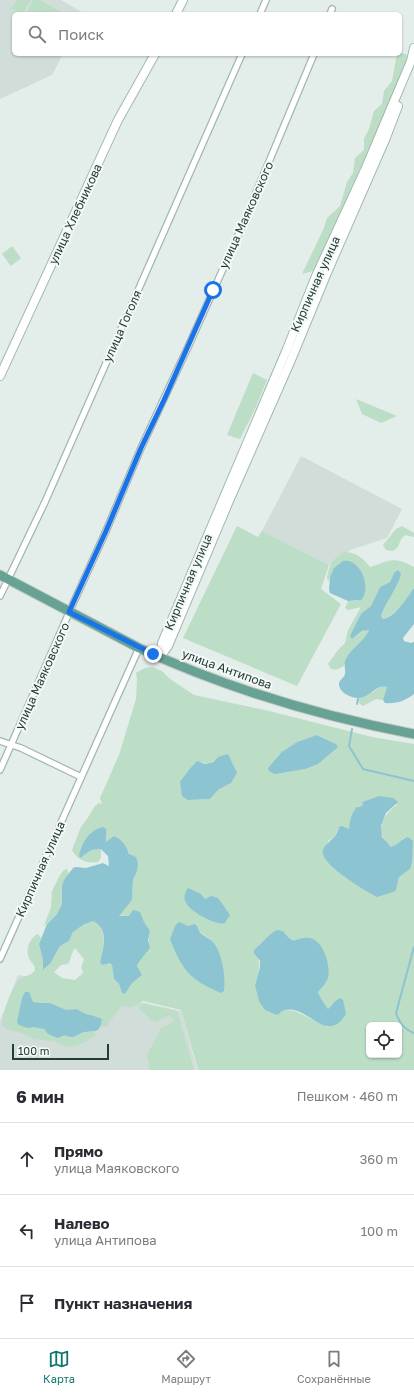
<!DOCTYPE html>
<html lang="ru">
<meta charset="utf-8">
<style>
:root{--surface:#fff;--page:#f7f7f7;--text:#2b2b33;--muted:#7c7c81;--line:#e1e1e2;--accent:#0f766e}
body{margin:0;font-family:"Golos Text",sans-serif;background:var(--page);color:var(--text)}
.controls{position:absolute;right:12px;bottom:12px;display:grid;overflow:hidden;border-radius:6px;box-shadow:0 1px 3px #0004}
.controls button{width:36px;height:36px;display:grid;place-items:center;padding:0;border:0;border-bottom:1px solid var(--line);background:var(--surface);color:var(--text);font:20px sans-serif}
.scale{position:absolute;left:12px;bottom:10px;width:97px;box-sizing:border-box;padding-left:4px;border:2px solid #233e38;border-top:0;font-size:11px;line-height:14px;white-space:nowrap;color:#233e38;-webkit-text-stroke:3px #f4f9f7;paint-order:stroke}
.stop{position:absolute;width:12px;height:12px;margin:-9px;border:3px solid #1a73e8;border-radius:50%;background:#fff}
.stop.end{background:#1a73e8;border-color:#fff;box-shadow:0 1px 4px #0008}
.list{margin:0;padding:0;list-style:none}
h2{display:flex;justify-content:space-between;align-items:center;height:52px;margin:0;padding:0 16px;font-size:17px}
h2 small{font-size:13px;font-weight:400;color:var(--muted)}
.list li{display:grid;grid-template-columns:26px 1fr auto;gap:12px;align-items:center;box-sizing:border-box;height:72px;padding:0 16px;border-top:1px solid var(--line)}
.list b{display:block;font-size:15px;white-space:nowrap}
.list p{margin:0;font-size:13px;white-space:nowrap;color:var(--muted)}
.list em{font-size:13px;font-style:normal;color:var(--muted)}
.icon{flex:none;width:22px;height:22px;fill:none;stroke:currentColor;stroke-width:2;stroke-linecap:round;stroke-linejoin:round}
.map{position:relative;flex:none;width:414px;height:1070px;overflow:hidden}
.search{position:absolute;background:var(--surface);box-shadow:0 1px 3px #0004;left:12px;right:12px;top:12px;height:44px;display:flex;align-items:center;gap:10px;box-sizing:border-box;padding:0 14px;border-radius:6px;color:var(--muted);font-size:15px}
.sheet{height:268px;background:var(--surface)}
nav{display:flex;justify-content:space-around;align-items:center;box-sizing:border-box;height:56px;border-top:1px solid var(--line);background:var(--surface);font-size:11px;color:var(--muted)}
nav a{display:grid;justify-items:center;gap:2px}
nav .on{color:var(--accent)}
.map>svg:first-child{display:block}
.built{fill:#d1ddd8}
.green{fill:#bcddc6;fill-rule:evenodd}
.water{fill:#8cc4d1}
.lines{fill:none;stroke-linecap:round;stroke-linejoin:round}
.stream{stroke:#8cc4d1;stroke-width:2}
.street-casing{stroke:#a6b5b0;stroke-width:8}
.secondary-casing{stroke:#a2b8b1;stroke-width:10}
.primary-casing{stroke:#c1c9c7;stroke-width:11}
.street{stroke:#fff;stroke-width:5.5}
.secondary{stroke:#fff;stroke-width:8}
.primary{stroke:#68a295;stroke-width:9}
.route{stroke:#1a73e8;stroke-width:5}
.labels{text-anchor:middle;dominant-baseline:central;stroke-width:4;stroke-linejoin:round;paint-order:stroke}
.street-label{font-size:12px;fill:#233e38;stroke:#f4f9f7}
</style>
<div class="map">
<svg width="414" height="1070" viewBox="0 0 414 1070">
<rect width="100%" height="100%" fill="#e3ede9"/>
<!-- built -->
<g class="built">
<path d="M 0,0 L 61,0 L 85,14 L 14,14 L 14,54 L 63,54 L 52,75 L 0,99 Z"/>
<path d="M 301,456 L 402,509 L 387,538 L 350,550 L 333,567 L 262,531 Z"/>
<path d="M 18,975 L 181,1011 L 197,1070 L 0,1070 L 0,1021 Z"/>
</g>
<!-- green -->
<g class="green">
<path d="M 17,0 L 31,0 L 22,14 L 11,8 Z"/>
<path d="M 33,0 L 40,0 L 64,14 L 26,14 Z"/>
<path d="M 400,53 L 406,54 L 408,59 L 316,270 L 302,274 L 324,228 L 327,218 L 340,206 L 347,182 L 353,173 L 355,158 L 364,150 L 364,139 L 369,129 L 374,111 L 382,104 L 384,91 L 392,81 L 397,54 Z"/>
<path d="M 12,246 L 21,258 L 11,266 L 2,254 Z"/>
<path d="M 253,373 L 267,380 L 254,411 L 240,439 L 227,435 Z"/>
<path d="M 356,399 L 397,416 L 381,423 L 362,414 Z"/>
<path d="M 237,526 L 258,537 L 262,531 L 329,565 L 321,589 L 341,604 L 297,686 L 183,638 Z"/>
<path d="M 402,526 L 414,533 L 414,537 L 405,535 C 399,539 400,548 393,551 L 386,550 L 383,545 L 396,529 Z"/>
<path d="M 345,552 C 357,553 363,558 370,567 C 390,560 394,556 414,567 C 414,573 414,581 414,587 C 412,596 392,617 383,619 L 381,616 L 389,598 L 394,573 L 390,582 L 380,587 L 371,606 L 361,615 L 352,639 L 363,631 L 369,630 C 363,645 348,649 344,666 C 339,669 337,670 331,669 L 328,664 L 338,650 L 345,643 L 348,630 L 361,607 L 348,610 L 345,608 L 348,601 L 358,601 L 330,577 L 329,581 L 327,579 C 329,565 332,559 345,552 Z"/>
<path d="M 152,667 L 162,671 L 170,679 L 194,695 L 269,711 L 372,737 L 414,744 L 414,1070 L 198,1070 L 181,1010 L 143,1001 L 132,1007 L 121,1006 L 106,1027 L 101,1026 L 102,1019 C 94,1015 84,1015 77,1009 L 66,1010 L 50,1003 L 40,1003 L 33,1002 L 29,992 L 28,1028 C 37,1026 43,1027 48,1034 L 73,1037 L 83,1032 L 93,1032 L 96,1035 L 94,1037 L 79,1045 L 67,1047 L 54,1041 L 33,1039 L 21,1033 L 7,1029 L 2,1025 C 2,1015 13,982 22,978 C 28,974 29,977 35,970 C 35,964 31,963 29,958 C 25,950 30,937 38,934 L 41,938 L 39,944 L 43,960 L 44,970 L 50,964 L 60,946 L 69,941 L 73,932 L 83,925 L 93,921 C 109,930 103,948 100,963 L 103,965 L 110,963 L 112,965 L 114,979 L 119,984 L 122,993 L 125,994 L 132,983 L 141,975 L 137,966 L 140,959 L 147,953 L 150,931 C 141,919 133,915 118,916 L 132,900 L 133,880 L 137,870 L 138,864 C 135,861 131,857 129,853 C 124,844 125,841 114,836 L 106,842 L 105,839 L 81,858 L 91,850 L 101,849 L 101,858 L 98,862 C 87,864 77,860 72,850 L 81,827 L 89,816 L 95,806 L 99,803 L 102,804 L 100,798 L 119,755 L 136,699 L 137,679 L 136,673 L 145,668 ZM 318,735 L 336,744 L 268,768 L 297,742 ZM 218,757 L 231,783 L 218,790 L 210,799 L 188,800 L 197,762 C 206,764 211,764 218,757 ZM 379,796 L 397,805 C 387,811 377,826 383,837 C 384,841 388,844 391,847 L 394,847 L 404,838 L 410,869 L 399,877 L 396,890 L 347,879 L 326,860 L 328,841 L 334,837 L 339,827 L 349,829 L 360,808 L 363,805 L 362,802 ZM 201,894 L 205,899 L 203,917 L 185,902 ZM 197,927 C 201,934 205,935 211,940 C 220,947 221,960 223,970 L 170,936 ZM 283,931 C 293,944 295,940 310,938 L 327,981 L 317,992 C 319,998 325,1003 328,1009 L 334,1005 L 337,999 L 328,1027 L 295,1011 L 285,1010 L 276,1015 L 255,985 C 260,969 262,965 254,950 ZM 75,948 L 84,959 L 81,968 L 83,971 L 82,974 L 75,980 L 62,978 L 54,972 L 61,965 L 68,964 C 71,959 71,954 75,948 ZM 369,1025 L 399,1025 L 399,1055 L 369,1055 Z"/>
<path d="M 384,686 L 388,686 L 383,700 L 376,699 L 363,706 L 360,704 L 358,699 C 368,697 375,689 384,686 Z"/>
<path d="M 67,869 L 69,874 L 62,886 L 62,904 L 57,914 L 44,926 L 51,907 L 52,891 L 60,875 L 64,870 Z"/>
<path d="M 144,1004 L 177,1011 L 194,1070 L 149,1070 L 149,1062 L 147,1055 L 161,1028 L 173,1022 L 174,1019 L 168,1016 L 155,1022 C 149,1020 147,1013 139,1010 L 140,1006 Z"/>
</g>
<!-- water -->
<g class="water">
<path d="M 343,561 C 361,558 372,589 361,600 L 348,601 L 330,593 L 329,590 L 330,577 L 334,568 Z"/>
<path d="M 398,570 L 401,574 C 397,589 386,601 381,616 L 383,619 C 395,617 407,598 414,588 L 414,624 L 403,638 L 404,641 L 411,643 L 414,642 L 414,694 C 405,701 396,704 385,703 L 383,700 L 387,687 C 376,684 370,697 360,698 C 353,699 339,693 339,684 C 339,680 344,678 345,674 C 346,668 343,664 346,659 C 352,647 364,642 369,630 L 362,631 L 352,639 L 350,636 L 361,614 L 371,606 L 380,587 L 390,582 L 394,573 Z"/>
<path d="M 317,735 L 336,744 L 338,747 L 318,764 L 305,769 L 275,774 L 269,771 L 268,768 L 282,752 L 297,742 Z"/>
<path d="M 228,754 L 237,773 L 231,783 L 218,790 L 210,799 L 188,800 L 182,796 L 180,782 L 188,771 L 197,761 L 205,764 L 213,762 L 218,757 Z"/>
<path d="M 379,796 L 393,798 L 398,802 L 386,813 L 381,826 L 382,837 L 391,847 C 397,846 401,839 408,837 L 413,841 L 412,862 L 410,869 L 399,877 L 396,890 L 393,892 L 377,897 C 366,891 319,864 323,850 C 325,844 331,841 335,836 C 337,833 338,830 339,827 L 342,826 L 349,829 C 350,820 351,814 357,807 L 360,807 L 363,805 L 362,802 Z"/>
<path d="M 103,827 L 106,829 C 107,833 105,837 106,842 L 114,836 C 123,840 126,845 129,854 L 136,857 L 138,864 L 137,871 L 133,880 L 132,900 L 119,916 L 129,916 L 133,910 L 140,912 L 144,922 L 150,931 L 148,941 L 150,947 C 147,954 140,958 137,966 L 142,975 L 132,983 L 125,994 L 122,993 L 119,984 L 114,979 L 112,965 L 110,963 L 103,965 L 100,963 C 103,948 110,930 93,921 L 83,925 L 73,932 L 69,941 L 60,946 L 50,964 L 43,970 L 43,960 L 39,944 L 47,924 L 57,914 L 62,904 L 62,886 L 64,880 L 73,868 L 76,867 L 86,868 L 103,863 L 109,866 L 108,856 L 101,849 L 91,850 L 80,858 L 79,855 C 83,842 88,831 103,827 Z"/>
<path d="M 188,888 L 201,894 L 205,899 L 211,896 L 218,898 L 230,915 L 225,923 C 216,926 191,912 186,903 C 183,898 185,892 188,888 Z"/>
<path d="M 179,922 L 188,926 L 195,924 C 198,927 198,929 200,932 C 203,936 209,938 213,942 C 222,951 226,978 224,991 L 221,993 C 189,979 183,971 170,939 L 175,926 Z"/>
<path d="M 277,930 L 283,931 C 296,948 295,936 310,938 C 323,940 331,966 328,977 C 327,983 322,987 318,992 C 319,997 325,1004 328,1009 C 333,1005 335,1000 340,998 L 343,1000 L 346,1014 C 326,1046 308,1004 285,1010 C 282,1011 279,1014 277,1015 L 265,1010 L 259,1001 L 255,985 L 260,968 L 260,961 L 254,953 L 254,950 C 262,944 267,935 277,930 Z"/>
<path d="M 25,992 L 29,992 L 33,1002 L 40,1003 L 50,1003 L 66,1010 L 77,1009 C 84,1015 94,1015 102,1019 C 100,1036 93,1029 81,1033 C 79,1034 76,1036 73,1037 C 65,1037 67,1033 58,1038 L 48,1034 L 44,1029 L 34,1027 L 28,1028 L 19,1025 L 17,1022 L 22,998 Z"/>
</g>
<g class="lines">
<!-- stream -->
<g class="stream">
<path d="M 357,704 L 358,699"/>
<path d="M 352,729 L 349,746 L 363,769 L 414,781"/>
<path d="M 414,947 L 396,1013 C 399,1022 405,1030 414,1033"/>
</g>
<!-- street casing -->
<g class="street-casing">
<g id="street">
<path d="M 260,14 L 266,0"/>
<path d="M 330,14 L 332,9"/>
<path d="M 0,596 L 45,502 L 242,54"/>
<path d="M 0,741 L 21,748 L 81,777"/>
<path d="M 0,770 L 72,606 L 106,531 L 141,448 L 188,347 L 240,231 L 314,54"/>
<path d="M 0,959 L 139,648"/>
</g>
</g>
<!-- secondary casing -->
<g class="secondary-casing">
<g id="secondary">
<path d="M 176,14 L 183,0"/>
<path d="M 0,376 L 118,120 L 155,54"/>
<path d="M 160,657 L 162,643 L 287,349 L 316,276 L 365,170 L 411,61 L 414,48"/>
<path d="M 160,657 L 168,646 L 229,501 L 291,360 L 326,275 L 385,140 L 398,106"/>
</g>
</g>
<!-- primary casing -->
<g class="primary-casing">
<path id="primary" d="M 0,575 L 139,648 C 226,688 319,716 414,734"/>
</g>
<!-- street -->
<use href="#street" class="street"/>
<!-- secondary -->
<use href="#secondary" class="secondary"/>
<!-- primary -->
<use href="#primary" class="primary"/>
</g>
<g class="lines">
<!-- route -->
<path class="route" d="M 153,654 L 69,612 L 106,531 L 141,448 L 164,400 L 213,290"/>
</g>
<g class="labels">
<!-- street labels -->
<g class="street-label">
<text transform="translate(75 214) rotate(-65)">улица Хлебникова</text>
<text transform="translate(246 215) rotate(-66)">улица Маяковского</text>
<text transform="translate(315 284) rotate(-66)">Кирпичная улица</text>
<text transform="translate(122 326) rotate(-66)">улица Гоголя</text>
<text transform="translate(188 582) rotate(-67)">Кирпичная улица</text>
<text transform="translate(227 669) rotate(20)">улица Антипова</text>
<text transform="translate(42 676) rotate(-66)">улица Маяковского</text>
<text transform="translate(40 869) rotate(-66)">Кирпичная улица</text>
</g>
</g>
</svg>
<div class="controls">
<button><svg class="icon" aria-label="locate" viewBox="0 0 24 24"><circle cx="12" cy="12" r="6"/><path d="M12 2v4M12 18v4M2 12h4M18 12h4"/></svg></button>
</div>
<div class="scale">100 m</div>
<div class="stop" style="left:213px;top:290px"></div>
<div class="stop end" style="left:153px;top:654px"></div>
<div class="search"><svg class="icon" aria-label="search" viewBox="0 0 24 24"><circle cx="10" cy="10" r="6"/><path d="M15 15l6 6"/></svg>Поиск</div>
</div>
<section class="sheet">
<h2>6 мин<small>Пешком · 460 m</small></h2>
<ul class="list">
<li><svg class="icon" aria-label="ahead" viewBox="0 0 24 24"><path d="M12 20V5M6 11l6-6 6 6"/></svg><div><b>Прямо</b><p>улица Маяковского</p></div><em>360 m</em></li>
<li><svg class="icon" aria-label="left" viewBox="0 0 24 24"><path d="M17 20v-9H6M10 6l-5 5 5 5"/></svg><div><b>Налево</b><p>улица Антипова</p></div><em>100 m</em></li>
<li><svg class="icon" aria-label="arrive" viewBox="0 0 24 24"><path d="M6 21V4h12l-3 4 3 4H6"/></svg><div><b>Пункт назначения</b></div></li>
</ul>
</section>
<nav>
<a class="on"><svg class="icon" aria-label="map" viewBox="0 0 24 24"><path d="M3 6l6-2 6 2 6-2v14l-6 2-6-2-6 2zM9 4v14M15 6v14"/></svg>Карта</a>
<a><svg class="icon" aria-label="directions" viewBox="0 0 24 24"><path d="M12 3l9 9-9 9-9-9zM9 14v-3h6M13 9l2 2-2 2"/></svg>Маршрут</a>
<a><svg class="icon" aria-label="saved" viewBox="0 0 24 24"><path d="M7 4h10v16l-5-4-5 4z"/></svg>Сохранённые</a>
</nav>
